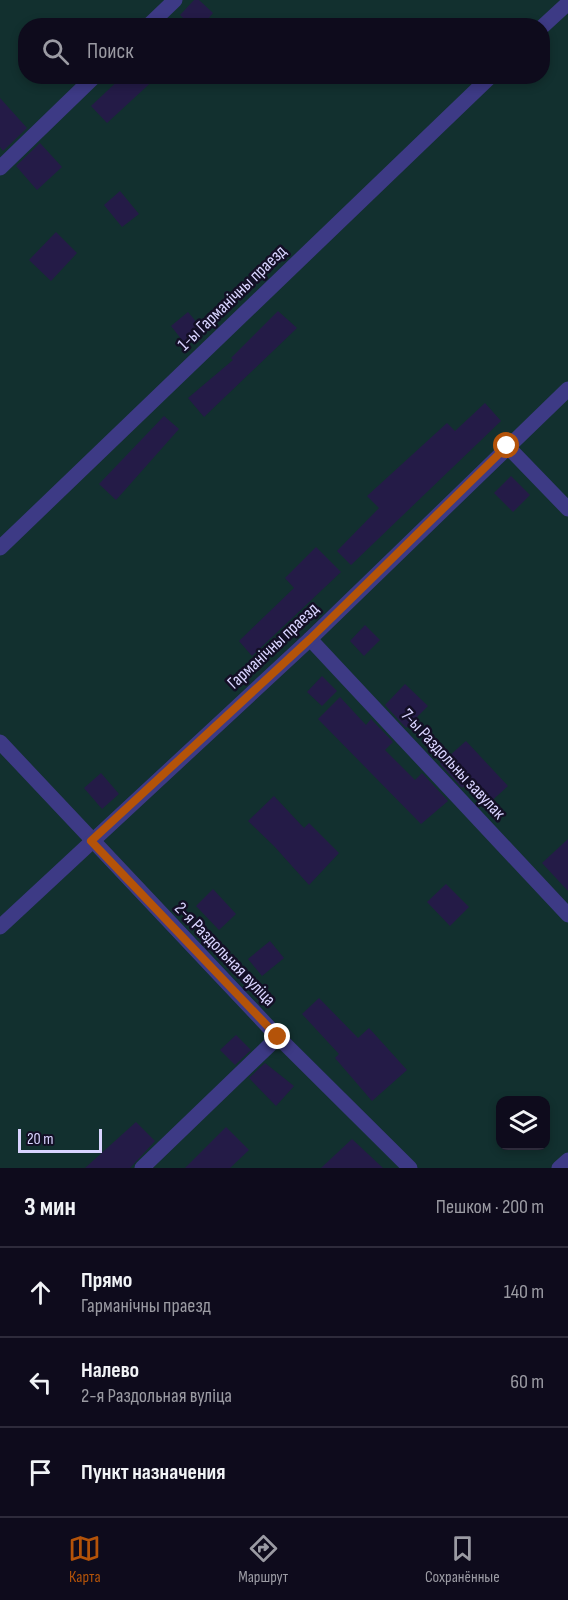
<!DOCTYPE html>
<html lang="ru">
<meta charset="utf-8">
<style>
:root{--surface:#0e0b1c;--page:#171425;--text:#f1f3f6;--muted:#9b9ba3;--line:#2e2b3b;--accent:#b45309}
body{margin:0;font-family:"Sofia Sans Condensed",sans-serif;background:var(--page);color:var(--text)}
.controls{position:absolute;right:18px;bottom:18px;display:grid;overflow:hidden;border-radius:12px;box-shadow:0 3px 9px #0003}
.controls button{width:54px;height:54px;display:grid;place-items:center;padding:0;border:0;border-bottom:2px solid var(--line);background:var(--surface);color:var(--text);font:30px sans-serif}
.scale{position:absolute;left:18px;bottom:15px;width:84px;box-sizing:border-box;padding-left:6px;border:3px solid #d9d4ff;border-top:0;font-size:16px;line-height:21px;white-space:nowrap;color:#d9d4ff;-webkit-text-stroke:4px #130f26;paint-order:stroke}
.stop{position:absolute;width:18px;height:18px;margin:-14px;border:4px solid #b45309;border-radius:50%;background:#fff}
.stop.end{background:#b45309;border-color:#fff;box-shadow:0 2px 6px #0008}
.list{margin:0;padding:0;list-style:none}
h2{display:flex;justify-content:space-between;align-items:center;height:78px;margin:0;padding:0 24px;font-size:26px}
h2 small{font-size:20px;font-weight:400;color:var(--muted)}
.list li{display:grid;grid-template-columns:39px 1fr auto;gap:18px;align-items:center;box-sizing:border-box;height:90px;padding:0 24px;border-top:2px solid var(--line)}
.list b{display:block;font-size:22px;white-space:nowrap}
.list p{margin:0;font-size:20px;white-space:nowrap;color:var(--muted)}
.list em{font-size:20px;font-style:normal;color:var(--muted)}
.icon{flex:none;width:33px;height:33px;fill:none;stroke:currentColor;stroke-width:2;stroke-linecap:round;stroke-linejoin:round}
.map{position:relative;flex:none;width:568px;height:1168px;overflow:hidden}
.search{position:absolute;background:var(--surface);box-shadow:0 3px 9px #0003;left:18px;right:18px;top:18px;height:66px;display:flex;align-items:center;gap:15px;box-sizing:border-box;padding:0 21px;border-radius:24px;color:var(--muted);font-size:22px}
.sheet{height:348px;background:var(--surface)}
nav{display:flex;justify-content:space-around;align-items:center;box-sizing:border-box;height:84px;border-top:2px solid var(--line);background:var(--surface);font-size:16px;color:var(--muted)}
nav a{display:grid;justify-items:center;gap:3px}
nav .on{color:var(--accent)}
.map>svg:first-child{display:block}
.green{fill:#12302f;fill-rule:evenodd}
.building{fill:#241b47}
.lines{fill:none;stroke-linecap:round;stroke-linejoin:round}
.minor{stroke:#3d3a85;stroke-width:15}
.route{stroke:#b45309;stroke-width:8}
.labels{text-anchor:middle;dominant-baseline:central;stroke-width:5;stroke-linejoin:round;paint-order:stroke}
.street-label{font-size:18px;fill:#d9d4ff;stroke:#130f26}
</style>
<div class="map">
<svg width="568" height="1168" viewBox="0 0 568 1168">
<rect width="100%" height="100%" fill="#130f26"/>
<!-- green -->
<path class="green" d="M 0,0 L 568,0 L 568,1168 L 0,1168 ZM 26,26 L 542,26 L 542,76 L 26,76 ZM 500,1100 L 546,1100 L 546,1146 L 500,1146 Z"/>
<!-- building -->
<g class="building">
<path d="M 194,0 L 199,0 L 213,13 L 202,26 L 191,26 L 180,15 Z"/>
<path d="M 123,76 L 158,76 L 107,123 L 91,106 Z"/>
<path d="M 0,98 L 27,128 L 3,151 L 0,147 Z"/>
<path d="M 40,143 L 62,167 L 37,190 L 16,166 Z"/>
<path d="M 120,191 L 139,214 L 122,227 L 104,205 Z"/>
<path d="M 56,232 L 77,253 L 51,281 L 29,260 Z"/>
<path d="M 278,311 L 297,328 L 204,417 L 188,398 L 233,360 L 231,358 Z"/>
<path d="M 188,312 L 204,331 L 186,345 L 171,326 Z"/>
<path d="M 485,403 L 501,421 L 351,565 L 337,551 L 379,508 L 367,496 L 447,423 L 455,431 Z"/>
<path d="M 164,416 L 179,429 L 116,500 L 99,484 Z"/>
<path d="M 511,476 L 530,495 L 513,512 L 494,493 Z"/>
<path d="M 316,547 L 341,572 L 252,656 L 239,641 L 294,588 L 285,578 Z"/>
<path d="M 365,625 L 380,640 L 364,656 L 350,641 Z"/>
<path d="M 322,676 L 337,691 L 322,706 L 307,692 Z"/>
<path d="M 405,684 L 428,706 L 406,728 L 385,705 Z"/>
<path d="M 340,697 L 366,725 L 371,719 L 393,742 L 385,750 L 415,780 L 422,773 L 448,801 L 421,824 L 318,719 Z"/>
<path d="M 466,741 L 508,786 L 486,806 L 466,784 L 462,788 L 440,764 Z"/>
<path d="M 101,773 L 119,794 L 102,809 L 84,788 Z"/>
<path d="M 274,796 L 304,828 L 309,823 L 339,853 L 309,885 L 274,846 L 248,821 Z"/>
<path d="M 568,839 L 568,891 L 542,863 Z"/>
<path d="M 446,884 L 469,907 L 450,926 L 427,902 Z"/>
<path d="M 213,889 L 236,914 L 219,930 L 196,906 Z"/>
<path d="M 270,941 L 284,958 L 262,976 L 248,959 Z"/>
<path d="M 319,998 L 358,1038 L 369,1028 L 407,1070 L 372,1101 L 335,1058 L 339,1054 L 302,1014 Z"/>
<path d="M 236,1035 L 251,1050 L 235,1065 L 220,1050 Z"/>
<path d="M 265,1063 L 294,1086 L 276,1106 L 249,1078 Z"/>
<path d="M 136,1122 L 155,1141 L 130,1168 L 85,1168 Z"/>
<path d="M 226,1127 L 249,1150 L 230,1168 L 185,1168 Z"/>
<path d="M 352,1139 L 383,1168 L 321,1168 Z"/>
</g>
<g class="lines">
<!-- minor -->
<g class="minor">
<path d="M 148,26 L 175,0"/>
<path d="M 542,27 L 568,3"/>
<path d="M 0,168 L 95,76"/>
<path d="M 507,446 L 568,509"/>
<path d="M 0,548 L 491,76"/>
<path d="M 310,639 L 568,915"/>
<path d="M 0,742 L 278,1037 L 410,1168"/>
<path d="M 0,927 L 310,639 L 568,389"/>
<path d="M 142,1168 L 278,1037"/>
<path d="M 559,1168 L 568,1160"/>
</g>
</g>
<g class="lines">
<!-- route -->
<path class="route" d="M 278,1037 L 91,841 L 310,639 L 507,446"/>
</g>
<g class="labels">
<!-- street labels -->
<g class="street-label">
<text transform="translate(232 298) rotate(-44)">1-ы Гарманічны праезд</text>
<text transform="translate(273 646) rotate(-43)">Гарманічны праезд</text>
<text transform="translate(453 764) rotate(47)">7-ы Раздольны завулак</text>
<text transform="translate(225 954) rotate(46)">2-я Раздольная вуліца</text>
</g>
</g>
</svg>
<div class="controls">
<button><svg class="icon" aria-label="layers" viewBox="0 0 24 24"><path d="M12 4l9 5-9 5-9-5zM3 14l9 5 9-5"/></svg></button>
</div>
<div class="scale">20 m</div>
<div class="stop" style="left:507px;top:446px"></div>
<div class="stop end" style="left:278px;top:1037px"></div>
<div class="search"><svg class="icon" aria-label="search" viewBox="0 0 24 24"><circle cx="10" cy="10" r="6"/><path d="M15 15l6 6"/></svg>Поиск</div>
</div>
<section class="sheet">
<h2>3 мин<small>Пешком · 200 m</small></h2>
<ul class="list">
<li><svg class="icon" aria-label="ahead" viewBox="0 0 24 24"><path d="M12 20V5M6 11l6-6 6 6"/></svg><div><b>Прямо</b><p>Гарманічны праезд</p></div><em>140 m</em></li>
<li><svg class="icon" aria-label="left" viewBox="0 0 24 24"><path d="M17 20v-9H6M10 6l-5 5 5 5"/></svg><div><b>Налево</b><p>2-я Раздольная вуліца</p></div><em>60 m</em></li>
<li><svg class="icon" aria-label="arrive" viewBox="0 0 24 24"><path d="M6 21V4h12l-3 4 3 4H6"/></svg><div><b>Пункт назначения</b></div></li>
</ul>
</section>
<nav>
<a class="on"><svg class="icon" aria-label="map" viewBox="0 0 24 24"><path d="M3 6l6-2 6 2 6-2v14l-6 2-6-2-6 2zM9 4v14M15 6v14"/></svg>Карта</a>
<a><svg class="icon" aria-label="directions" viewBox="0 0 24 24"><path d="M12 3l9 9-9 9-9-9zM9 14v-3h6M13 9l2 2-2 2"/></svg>Маршрут</a>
<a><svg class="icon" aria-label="saved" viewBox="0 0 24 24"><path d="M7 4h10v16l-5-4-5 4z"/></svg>Сохранённые</a>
</nav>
